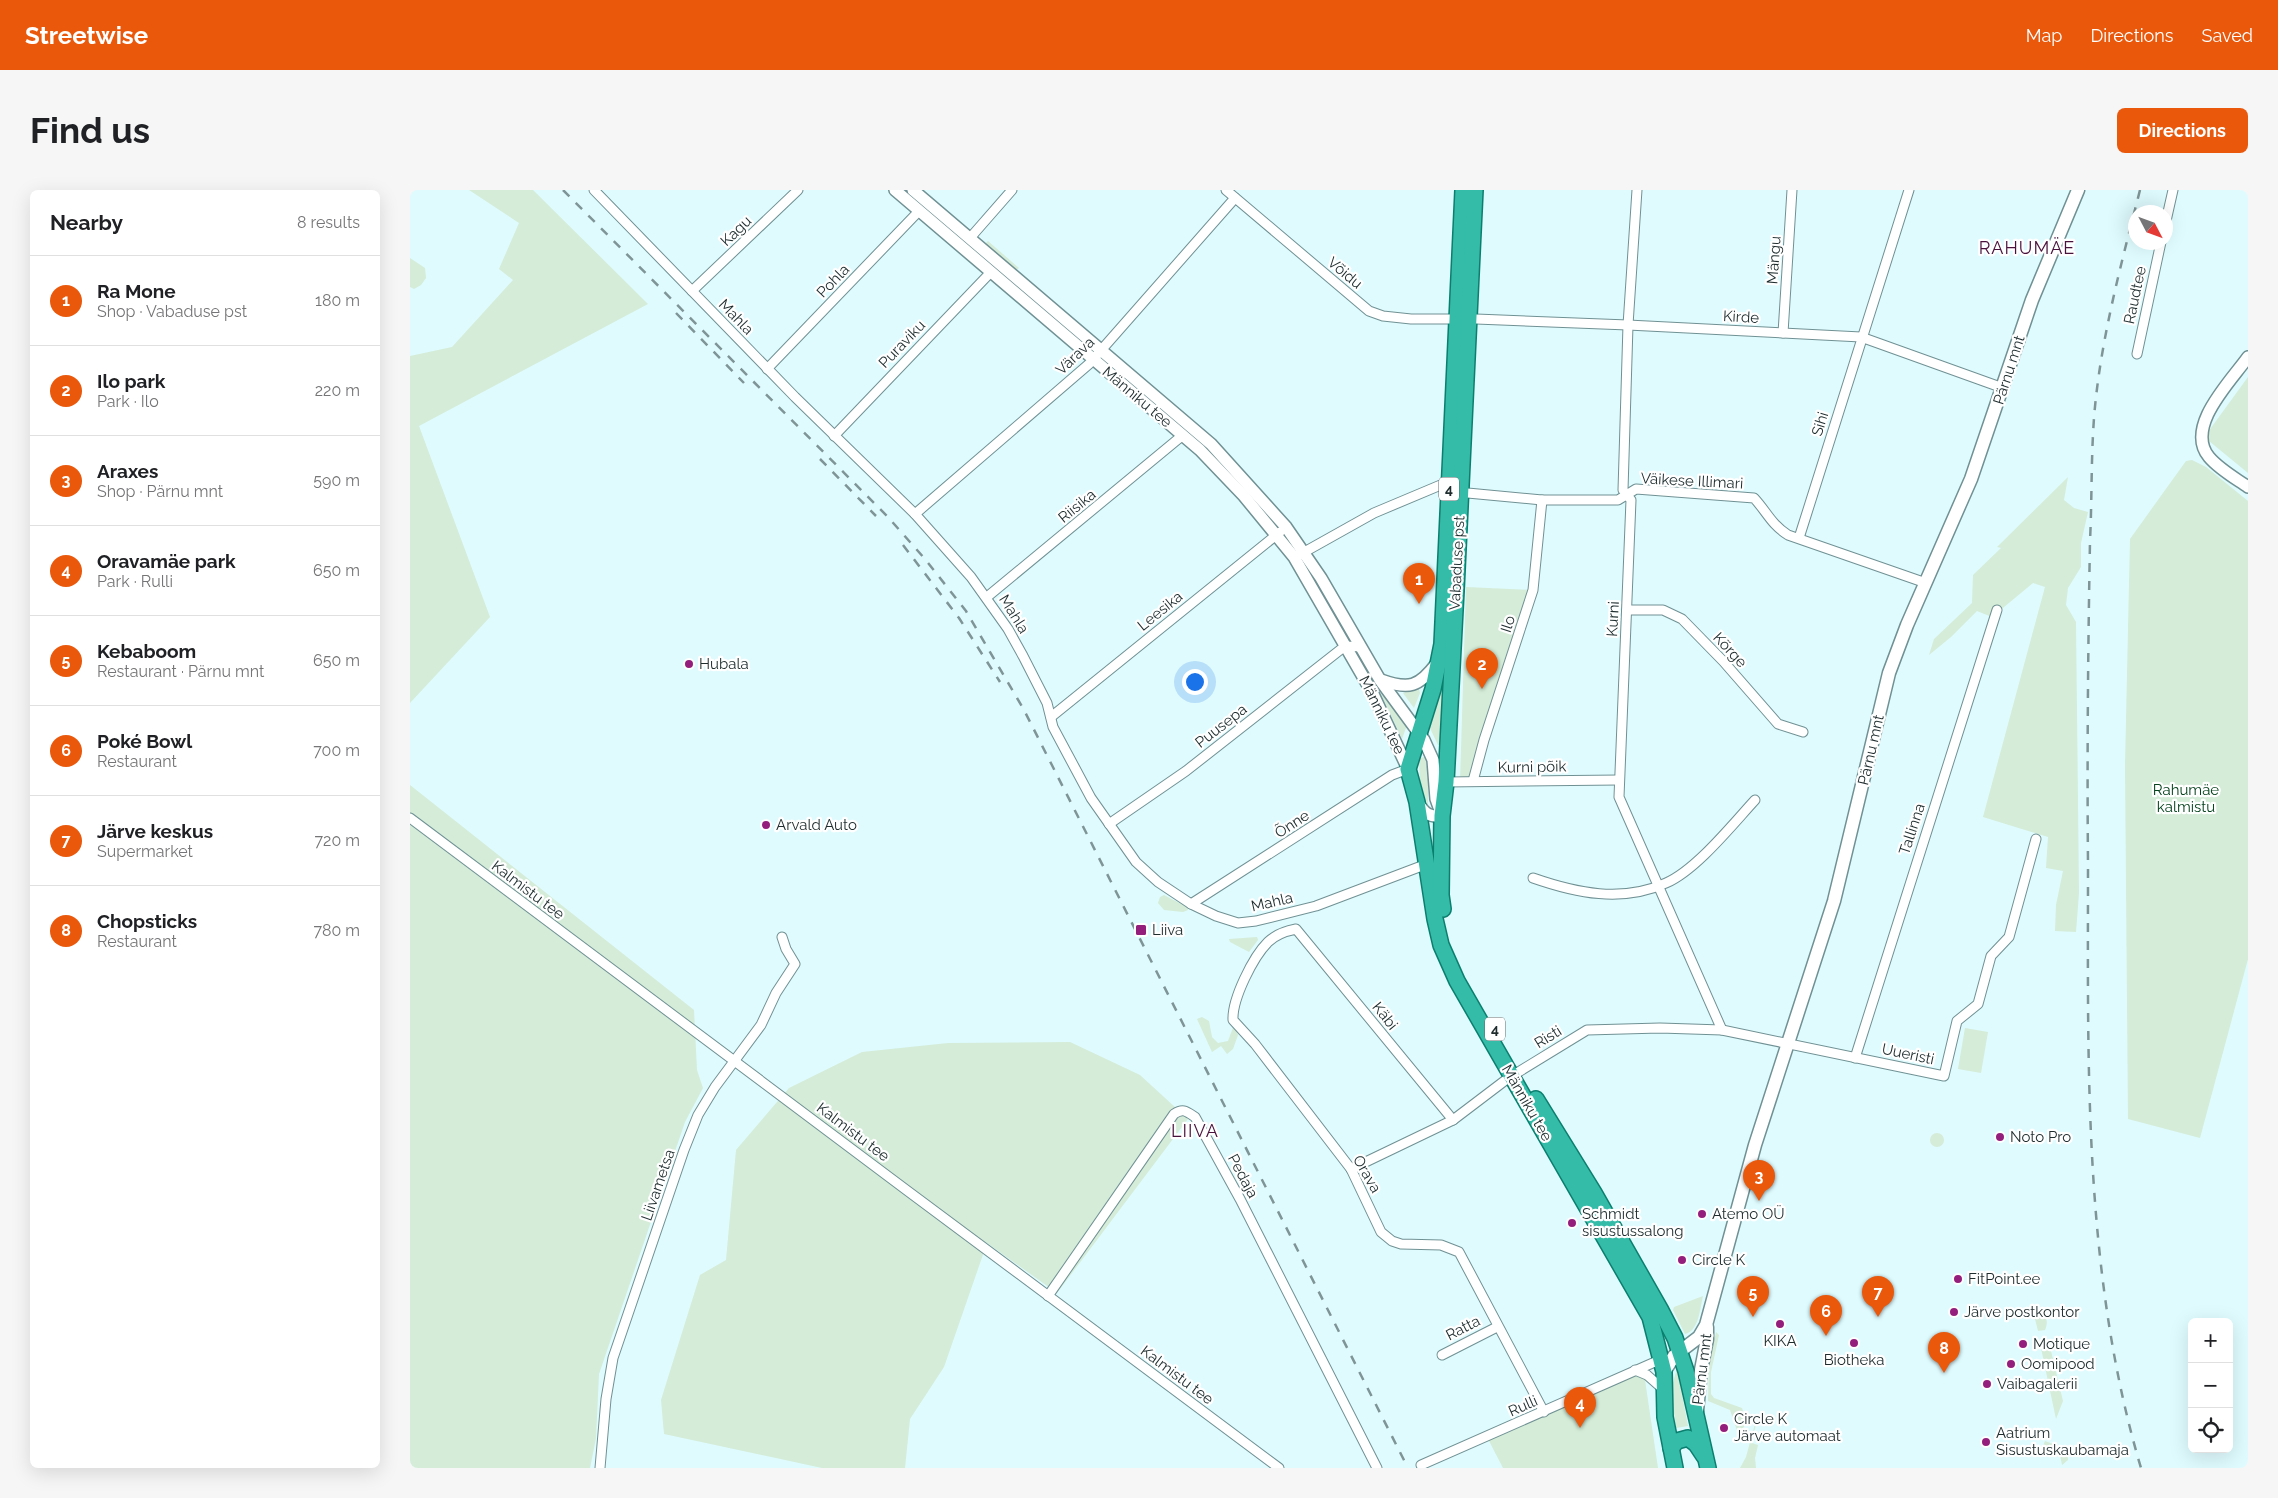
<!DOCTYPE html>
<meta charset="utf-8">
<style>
:root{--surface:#fff;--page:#f6f6f6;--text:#202124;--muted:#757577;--line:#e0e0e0;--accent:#ea580c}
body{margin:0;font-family:Raleway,sans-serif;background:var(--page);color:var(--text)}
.controls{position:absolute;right:15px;bottom:15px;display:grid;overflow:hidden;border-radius:8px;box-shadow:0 5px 20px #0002}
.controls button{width:45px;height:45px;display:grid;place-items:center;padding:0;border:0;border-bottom:1px solid var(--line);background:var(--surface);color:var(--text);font:25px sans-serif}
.compass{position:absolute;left:1718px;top:15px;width:45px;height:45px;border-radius:50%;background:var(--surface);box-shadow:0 5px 20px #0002;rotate:131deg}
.you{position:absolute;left:784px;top:491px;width:18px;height:18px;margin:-12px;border:4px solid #fff;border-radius:50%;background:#1a73e8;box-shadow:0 0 0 8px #1a73e833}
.badge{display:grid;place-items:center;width:32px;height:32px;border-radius:50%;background:var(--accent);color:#fff;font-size:16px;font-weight:700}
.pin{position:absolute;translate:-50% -41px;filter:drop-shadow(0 1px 2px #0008)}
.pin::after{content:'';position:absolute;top:26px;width:18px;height:15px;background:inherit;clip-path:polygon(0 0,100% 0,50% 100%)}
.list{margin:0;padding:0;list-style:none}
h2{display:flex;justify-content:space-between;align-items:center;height:65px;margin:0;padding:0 20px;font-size:21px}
h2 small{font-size:16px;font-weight:400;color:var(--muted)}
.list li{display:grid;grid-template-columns:32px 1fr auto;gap:15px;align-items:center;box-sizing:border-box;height:90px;padding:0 20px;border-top:1px solid var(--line)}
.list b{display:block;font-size:19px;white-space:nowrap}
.list p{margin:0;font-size:16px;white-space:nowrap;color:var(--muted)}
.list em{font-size:16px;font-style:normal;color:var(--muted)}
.icon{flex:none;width:28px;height:28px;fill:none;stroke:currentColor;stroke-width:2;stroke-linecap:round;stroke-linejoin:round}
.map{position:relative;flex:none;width:1838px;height:1278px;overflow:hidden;border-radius:8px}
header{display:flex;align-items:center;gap:30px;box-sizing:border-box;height:70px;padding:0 25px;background:var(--accent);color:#fff}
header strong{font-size:24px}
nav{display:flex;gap:28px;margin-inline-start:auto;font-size:18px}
.intro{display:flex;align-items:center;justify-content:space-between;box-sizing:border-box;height:120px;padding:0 30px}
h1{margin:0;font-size:35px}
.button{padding:12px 22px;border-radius:8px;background:var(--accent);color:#fff;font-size:18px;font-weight:700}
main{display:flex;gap:30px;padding:0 30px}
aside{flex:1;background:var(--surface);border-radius:8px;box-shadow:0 5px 20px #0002}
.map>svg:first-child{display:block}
.green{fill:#d4ecd8}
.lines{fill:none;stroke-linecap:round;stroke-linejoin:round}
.minor-casing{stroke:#709194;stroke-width:11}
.tertiary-casing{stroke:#709194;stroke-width:14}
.secondary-casing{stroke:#709194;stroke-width:15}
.trunk-casing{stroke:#0b7f6f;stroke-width:18}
.minor{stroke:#fff;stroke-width:9}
.tertiary{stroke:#fff;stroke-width:11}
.secondary{stroke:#fff;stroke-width:12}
.trunk{stroke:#34bca8;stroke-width:15}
.rail{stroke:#7f9496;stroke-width:2.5;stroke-dasharray:9 9;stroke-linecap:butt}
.poi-dot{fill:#941e7b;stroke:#fff;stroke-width:2}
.labels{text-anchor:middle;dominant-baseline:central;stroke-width:4.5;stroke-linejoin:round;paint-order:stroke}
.shield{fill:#fff;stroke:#626b6c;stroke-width:1}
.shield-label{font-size:14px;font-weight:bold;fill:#1e2c2d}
.street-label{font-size:15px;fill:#1e2c2d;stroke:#fff}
.poi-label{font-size:15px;fill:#1e2c2d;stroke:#fff;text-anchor:start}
.park-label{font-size:15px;fill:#05421d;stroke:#fff}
.quarter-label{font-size:18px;letter-spacing:1px;fill:#49123c;stroke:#fff}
</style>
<header>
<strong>Streetwise</strong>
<nav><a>Map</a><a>Directions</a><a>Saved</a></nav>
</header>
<div class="intro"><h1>Find us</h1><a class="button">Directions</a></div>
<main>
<aside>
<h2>Nearby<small>8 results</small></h2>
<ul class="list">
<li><span class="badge">1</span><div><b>Ra Mone</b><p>Shop · Vabaduse pst</p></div><em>180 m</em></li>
<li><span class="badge">2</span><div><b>Ilo park</b><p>Park · Ilo</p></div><em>220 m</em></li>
<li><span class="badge">3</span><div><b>Araxes</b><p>Shop · Pärnu mnt</p></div><em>590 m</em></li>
<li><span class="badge">4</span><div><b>Oravamäe park</b><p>Park · Rulli</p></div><em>650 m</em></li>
<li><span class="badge">5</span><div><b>Kebaboom</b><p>Restaurant · Pärnu mnt</p></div><em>650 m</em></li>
<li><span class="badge">6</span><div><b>Poké Bowl</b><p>Restaurant</p></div><em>700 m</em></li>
<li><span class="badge">7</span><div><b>Järve keskus</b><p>Supermarket</p></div><em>720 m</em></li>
<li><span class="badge">8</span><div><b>Chopsticks</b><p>Restaurant</p></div><em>780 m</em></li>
</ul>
</aside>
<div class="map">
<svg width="1838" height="1278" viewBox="0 0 1838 1278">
<rect width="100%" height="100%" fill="#dffbfe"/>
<!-- green -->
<g class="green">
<path d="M 59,0 L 123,0 L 238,114 L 9,236 L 80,427 L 0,513 L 0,166 L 42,157 L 103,90 L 89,79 L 109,33 Z"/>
<path d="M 578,51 L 609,78 L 606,80 L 575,54 Z"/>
<path d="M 0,68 L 15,78 L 16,88 L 11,95 L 4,99 L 0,97 Z"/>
<path d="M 1838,187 L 1838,283 L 1799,251 L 1798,242 Z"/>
<path d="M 1782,270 L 1796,277 L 1838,311 L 1838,769 L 1790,948 L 1718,929 L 1715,576 L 1720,349 L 1776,271 Z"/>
<path d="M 1658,287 L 1654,310 L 1664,318 L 1678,322 L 1671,353 L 1671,377 L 1658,398 L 1656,415 L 1666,432 L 1669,703 L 1666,742 L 1645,741 L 1646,715 L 1653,681 L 1636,678 L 1638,647 L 1573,627 L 1635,397 L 1623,393 L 1582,427 L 1567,421 L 1541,447 L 1519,465 L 1524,449 L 1562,413 L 1563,385 L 1591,358 L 1587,357 Z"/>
<path d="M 1056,397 L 1123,400 L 1063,591 L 1050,593 Z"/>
<path d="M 1035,477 L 1031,555 L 1028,555 L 1019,536 Z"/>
<path d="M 1009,499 L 1010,503 L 1004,518 L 993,503 Z"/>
<path d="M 970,502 L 997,535 L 992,549 Z"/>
<path d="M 1015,567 L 1018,582 L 1018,617 L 1010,591 L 1009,568 Z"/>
<path d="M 0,595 L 284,820 L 287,880 L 293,898 L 275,932 L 189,1184 L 186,1248 L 180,1278 L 0,1278 Z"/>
<path d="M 754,705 L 777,717 L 778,720 L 773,722 L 754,720 L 748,713 L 750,707 Z"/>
<path d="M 847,747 L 848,750 L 839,762 L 820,752 L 819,749 Z"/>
<path d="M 792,827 L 799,831 L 802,847 L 808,853 L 818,851 L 824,835 L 828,845 L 823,859 L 817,864 L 811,856 L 802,862 L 787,829 Z"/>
<path d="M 1555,838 L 1578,842 L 1571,883 L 1548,879 Z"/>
<path d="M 660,852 L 730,885 L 778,929 L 647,1103 L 577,1053 L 534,1177 L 500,1229 L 495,1278 L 412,1278 L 254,1244 L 251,1210 L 290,1085 L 316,1070 L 326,960 L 379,898 L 452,862 L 538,853 Z"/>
<circle cx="1527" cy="950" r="7"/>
<path d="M 1293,1106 C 1290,1118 1289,1141 1275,1144 L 1263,1120 L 1264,1117 Z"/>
<path d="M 1623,1121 C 1634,1123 1640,1128 1635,1140 L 1628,1141 Z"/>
<path d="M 1306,1142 L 1309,1145 L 1301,1182 L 1301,1204 L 1304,1208 L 1332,1218 L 1336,1230 L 1330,1249 L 1320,1220 L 1298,1211 L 1299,1175 Z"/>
<path d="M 1631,1158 L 1640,1159 L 1641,1161 L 1653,1211 L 1646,1229 Z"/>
<path d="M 1267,1178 L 1278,1236 L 1266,1238 L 1261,1200 Z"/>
<path d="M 1228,1185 L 1235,1190 L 1248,1278 L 1093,1278 L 1077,1247 L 1134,1222 Z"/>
<path d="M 1346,1234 L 1342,1253 L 1348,1255 L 1345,1268 L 1346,1278 L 1330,1278 L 1336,1267 L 1345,1234 Z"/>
<path d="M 1635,1251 L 1656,1259 L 1658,1266 L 1658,1270 L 1652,1275 L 1649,1260 L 1633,1256 Z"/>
</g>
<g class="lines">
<!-- minor casing -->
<g class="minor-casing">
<g id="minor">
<path d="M 184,0 L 385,207 L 505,324 L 561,387 L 598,439 L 613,466 L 637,513 L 643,537 L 681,608 L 726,672 L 748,692 L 781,714 L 806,726 L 828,733 L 846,731 L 906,716 L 1017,674"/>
<path d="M 816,0 L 959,121 L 973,126 L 1001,129 L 1066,129 L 1218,135 L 1451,147 L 1593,198"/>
<path d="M 1227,0 L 1218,135 L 1213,300 L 1221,310 L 1209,607 L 1312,840"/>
<path d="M 1756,31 L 1763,0"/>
<path d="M 560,48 L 602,0"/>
<path d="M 282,101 L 388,0"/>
<path d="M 1373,143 L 1382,0"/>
<path d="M 1727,164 L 1751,52"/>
<path d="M 357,179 L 509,21"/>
<path d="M 424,246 L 581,82"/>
<path d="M 1047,302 L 1132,310 L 1208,310 L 1226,299 L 1344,308 C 1357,322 1361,334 1378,345 L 1516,393"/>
<path d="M 505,324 L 679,174 L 825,8"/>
<path d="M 1389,348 L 1499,0"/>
<path d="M 889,365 L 964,323 L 1033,294 L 1039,295"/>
<path d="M 577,407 L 773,245"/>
<path d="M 1217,420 L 1253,420 L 1272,429 L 1313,471 L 1368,534 L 1393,542"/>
<path d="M 641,527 L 870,342"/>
<path d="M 1063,591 L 1074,550 L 1123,400 L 1132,310"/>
<path d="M 1036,592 L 1209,590"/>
<path d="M 0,628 C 289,845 579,1062 869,1278"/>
<path d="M 699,634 L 776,581 L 930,460 L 936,456 L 951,457"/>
<path d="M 1123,688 C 1166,703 1212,713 1256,693 C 1286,680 1322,635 1345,610"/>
<path d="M 781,714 L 982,585 L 998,579"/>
<path d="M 1445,868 L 1587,420"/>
<path d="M 1043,930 L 886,739 C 876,741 866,744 858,752 C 843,767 822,809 823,830 L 845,854 L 941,979 L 971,1042 L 982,1051 L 991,1054 L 1031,1055 L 1049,1062 L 1134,1222"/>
<path d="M 941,979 L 1043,930 L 1097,889 L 1177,840 L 1250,838 L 1312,840 L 1534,886 L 1547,831 L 1568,814 L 1581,766 L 1599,747 L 1626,649"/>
<path d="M 638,1106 L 764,924 C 773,918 776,921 785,927 L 830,1009 L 967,1278"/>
<path d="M 1032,1165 L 1087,1137"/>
<path d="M 1225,1180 L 1237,1185 L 1254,1200"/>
<path d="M 1011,1275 L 1254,1168"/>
<path d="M 190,1278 L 196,1209 L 203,1168 L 274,960 L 288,925 L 305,897 L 351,835 L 366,803 L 385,774 L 376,759 L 372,747"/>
</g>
</g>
<!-- tertiary casing -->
<g class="tertiary-casing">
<g id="tertiary">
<path d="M 485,0 L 790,260 L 834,306 L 884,367 L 963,504 L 998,579"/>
<path d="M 503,0 L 801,254 L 876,337 L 911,388 L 970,490 L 1014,550 L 1023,570 L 1026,609 L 1032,626 C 1019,627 1015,624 1008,613"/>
<path d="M 1838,167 C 1821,191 1774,237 1799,267 C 1809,279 1825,288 1838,297"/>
<path d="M 971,490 C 999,500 1009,497 1027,473"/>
</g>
</g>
<!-- secondary casing -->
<g class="secondary-casing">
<g id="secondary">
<path d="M 1254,1182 L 1264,1166 L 1289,1147 L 1296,1135 L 1345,955 L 1424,711 L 1479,483 L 1497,435 L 1561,289 L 1622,110 L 1668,0"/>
<path d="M 1287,1221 L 1291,1180 L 1297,1149 L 1297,1137"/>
</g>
</g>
<!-- trunk casing -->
<g class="trunk-casing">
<g id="trunk">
<path d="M 1053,0 L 1032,454 L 1023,499 L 998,579 L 1007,612 L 1025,729 L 1031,755 L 1047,791 L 1240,1127 L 1254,1182 L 1255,1227 L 1265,1278"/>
<path d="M 1033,719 L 1031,705 L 1032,626 L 1036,592 L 1046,401 L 1065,0"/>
<path d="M 1126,909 L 1184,1003 L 1250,1119 L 1265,1148 L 1276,1181 L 1298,1278"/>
<path d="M 1261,1258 L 1267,1251 L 1278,1248 L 1286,1254 L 1294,1266"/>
</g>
</g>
<!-- minor -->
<use href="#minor" class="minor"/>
<!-- tertiary -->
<use href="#tertiary" class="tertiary"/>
<!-- secondary -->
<use href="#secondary" class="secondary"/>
<!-- trunk -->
<use href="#trunk" class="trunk"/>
<!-- rail -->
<g class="rail">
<path d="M 153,0 L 477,326 L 515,369 L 556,421 L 614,520 L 998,1278"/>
<path d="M 1730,0 C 1711,75 1690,151 1684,228 C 1681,269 1682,310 1680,351 C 1678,459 1677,567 1678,674 C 1678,876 1673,1083 1731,1278"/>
<path d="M 266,123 L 334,193"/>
<path d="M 410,269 L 466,326"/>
<path d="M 493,355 L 549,428 L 590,492"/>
</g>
</g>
<!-- markers -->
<g class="poi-dot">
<circle cx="279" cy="474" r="5"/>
<circle cx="356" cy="635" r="5"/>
<rect x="725" y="734" width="12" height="12" rx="2.5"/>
<circle cx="1590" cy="947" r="5"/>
<circle cx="1292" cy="1024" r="5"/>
<circle cx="1162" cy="1033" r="5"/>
<circle cx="1272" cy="1070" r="5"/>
<circle cx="1548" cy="1089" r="5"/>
<circle cx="1544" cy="1122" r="5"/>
<circle cx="1370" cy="1134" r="5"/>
<circle cx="1444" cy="1153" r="5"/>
<circle cx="1613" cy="1154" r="5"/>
<circle cx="1601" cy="1174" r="5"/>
<circle cx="1577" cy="1194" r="5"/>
<circle cx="1314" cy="1238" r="5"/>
<circle cx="1576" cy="1252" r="5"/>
</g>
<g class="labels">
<!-- shield labels -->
<g class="shield">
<rect x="1029" y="287.5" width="20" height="23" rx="4"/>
<rect x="1075" y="827.5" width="20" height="23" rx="4"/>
</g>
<g class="shield-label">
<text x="1039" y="299">4</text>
<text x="1085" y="839">4</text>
</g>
<!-- street labels -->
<g class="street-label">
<text transform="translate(326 41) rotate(-44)">Kagu</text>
<text transform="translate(1364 70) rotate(-86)">Mängu</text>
<text transform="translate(935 83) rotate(40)">Võidu</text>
<text transform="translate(423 91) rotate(-46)">Pohla</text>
<text transform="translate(1725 105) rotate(-78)">Raudtee</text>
<text transform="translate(326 127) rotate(46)">Mahla</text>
<text transform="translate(1331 127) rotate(3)">Kirde</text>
<text transform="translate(492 154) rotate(-46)">Puraviku</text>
<text transform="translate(665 166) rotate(-44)">Värava</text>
<text transform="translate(1599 180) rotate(-72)">Pärnu mnt</text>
<text transform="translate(727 207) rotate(40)">Männiku tee</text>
<text transform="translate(1410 234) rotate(-73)">Sihi</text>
<text transform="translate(1282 291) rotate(3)">Väikese Illimari</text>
<text transform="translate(667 316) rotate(-39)">Riisika</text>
<text transform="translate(1047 373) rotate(-87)">Vabaduse pst</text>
<text transform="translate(750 421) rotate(-39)">Leesika</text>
<text transform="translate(604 424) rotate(58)">Mahla</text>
<text transform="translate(1203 429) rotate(-87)">Kurni</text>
<text transform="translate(1098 434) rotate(-72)">Ilo</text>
<text transform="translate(1320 460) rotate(47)">Kõrge</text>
<text transform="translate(972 525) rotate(64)">Männiku tee</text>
<text transform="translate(811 536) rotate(-38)">Puusepa</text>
<text transform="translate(1461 560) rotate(-77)">Pärnu mnt</text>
<text transform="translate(1122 577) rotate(-1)">Kurni põik</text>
<text transform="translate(882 634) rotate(-33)">Õnne</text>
<text transform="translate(1502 639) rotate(-72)">Tallinna</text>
<text transform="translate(118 700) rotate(37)">Kalmistu tee</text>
<text transform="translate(862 712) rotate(-13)">Mahla</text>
<text transform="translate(975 826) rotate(51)">Käbi</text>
<text transform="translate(1138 847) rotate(-32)">Risti</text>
<text transform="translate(1498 864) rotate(12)">Uueristi</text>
<text transform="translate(1117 913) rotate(60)">Männiku tee</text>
<text transform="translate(443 942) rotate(37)">Kalmistu tee</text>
<text transform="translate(957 984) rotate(60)">Orava</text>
<text transform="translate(833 986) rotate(62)">Pedaja</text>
<text transform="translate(248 995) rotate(-71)">Liivametsa</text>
<text transform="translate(1053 1138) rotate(-27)">Ratta</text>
<text transform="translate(1292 1179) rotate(-83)">Pärnu mnt</text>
<text transform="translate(767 1185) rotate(37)">Kalmistu tee</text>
<text transform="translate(1113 1216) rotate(-24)">Rulli</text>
</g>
<!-- poi labels -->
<g class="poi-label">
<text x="289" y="474">Hubala</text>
<text x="366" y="635">Arvald Auto</text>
<text x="742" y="740">Liiva</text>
<text x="1600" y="947">Noto Pro</text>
<text x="1172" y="1024">Schmidt<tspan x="1172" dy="17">sisustussalong</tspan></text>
<text x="1302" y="1024">Atemo OÜ</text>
<text x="1282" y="1070">Circle K</text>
<text x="1558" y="1089">FitPoint.ee</text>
<text x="1554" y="1122">Järve postkontor</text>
<text x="1370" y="1151" text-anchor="middle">KIKA</text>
<text x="1623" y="1154">Motique</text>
<text x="1444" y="1170" text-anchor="middle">Biotheka</text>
<text x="1611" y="1174">Oomipood</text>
<text x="1587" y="1194">Vaibagalerii</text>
<text x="1324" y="1229">Circle K<tspan x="1324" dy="17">Järve automaat</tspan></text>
<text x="1586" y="1243">Aatrium<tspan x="1586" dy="17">Sisustuskaubamaja</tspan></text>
</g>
<!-- park labels -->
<g class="park-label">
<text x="1776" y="600">Rahumäe<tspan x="1776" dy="17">kalmistu</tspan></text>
</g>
<!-- quarter labels -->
<g class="quarter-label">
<text x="1617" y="57">RAHUMÄE</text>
<text x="785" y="940">LIIVA</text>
</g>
</g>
</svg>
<div class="controls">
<button>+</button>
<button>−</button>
<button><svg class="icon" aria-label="locate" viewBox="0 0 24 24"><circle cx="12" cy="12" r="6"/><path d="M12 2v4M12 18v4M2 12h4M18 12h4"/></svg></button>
</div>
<svg class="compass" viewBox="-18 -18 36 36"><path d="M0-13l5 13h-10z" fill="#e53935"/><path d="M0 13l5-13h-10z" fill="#757577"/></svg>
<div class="you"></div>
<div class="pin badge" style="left:1009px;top:414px">1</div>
<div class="pin badge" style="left:1072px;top:499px">2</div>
<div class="pin badge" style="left:1349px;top:1011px">3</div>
<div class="pin badge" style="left:1170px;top:1238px">4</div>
<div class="pin badge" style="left:1343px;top:1127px">5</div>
<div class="pin badge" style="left:1416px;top:1146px">6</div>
<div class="pin badge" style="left:1468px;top:1127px">7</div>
<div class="pin badge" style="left:1534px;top:1183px">8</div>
</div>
</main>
